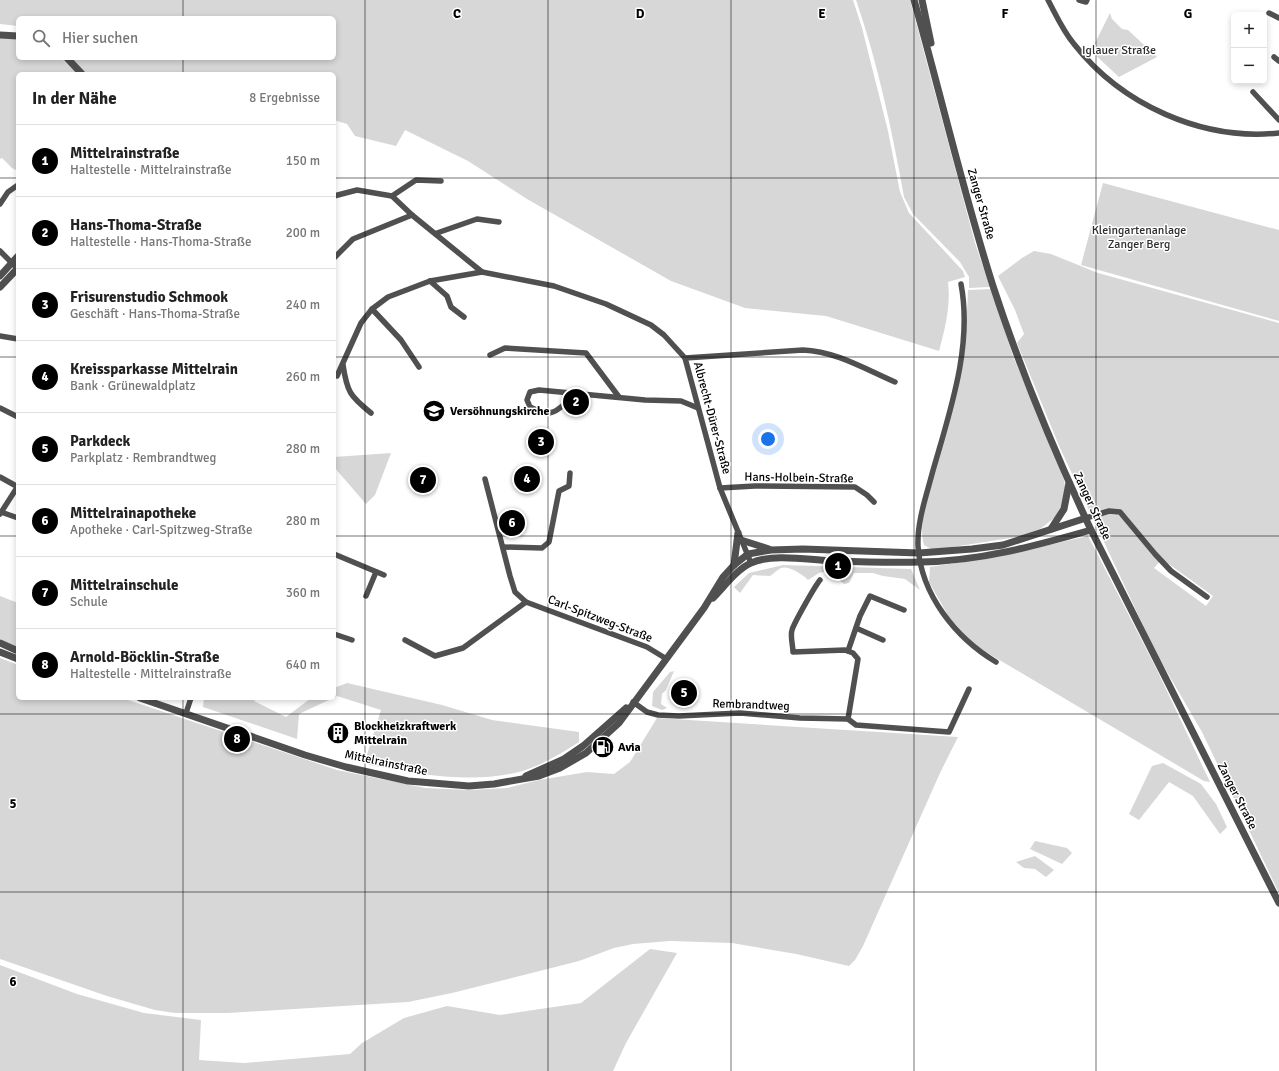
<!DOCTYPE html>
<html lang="de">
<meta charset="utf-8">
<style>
:root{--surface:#fff;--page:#f2f2f2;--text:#222;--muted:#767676;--line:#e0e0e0;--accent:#000}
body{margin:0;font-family:Signika,sans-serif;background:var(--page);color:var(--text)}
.controls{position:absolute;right:12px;top:12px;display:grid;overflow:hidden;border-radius:6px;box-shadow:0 2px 6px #0003}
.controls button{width:36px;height:36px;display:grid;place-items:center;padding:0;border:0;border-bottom:1px solid var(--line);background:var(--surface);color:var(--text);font:20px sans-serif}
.you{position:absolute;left:768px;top:439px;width:14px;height:14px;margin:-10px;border:3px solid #fff;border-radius:50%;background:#1a73e8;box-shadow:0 0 0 6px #1a73e833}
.badge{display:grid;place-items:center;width:26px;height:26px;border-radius:50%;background:var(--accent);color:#fff;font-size:13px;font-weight:700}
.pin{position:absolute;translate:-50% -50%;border:2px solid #fff;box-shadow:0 1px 4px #0006}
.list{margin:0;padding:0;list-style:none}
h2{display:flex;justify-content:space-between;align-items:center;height:52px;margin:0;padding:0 16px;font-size:17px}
h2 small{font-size:13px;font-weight:400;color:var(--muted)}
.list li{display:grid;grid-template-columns:26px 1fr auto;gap:12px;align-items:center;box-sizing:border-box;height:72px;padding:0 16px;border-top:1px solid var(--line)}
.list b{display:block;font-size:15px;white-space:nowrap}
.list p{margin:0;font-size:13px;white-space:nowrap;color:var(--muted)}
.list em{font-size:13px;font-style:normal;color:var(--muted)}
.icon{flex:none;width:22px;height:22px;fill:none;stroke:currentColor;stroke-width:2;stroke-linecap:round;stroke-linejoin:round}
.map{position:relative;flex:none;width:1279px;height:1071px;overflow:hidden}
.search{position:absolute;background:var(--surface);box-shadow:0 2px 6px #0003;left:16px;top:16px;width:320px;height:44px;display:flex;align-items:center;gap:10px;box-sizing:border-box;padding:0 14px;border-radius:6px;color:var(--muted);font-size:15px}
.panel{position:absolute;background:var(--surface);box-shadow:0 2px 6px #0003;left:16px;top:72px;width:320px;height:628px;border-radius:6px}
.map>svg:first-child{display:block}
.green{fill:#d7d7d7;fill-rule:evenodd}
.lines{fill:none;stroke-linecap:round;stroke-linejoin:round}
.minor{stroke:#505050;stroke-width:5.5}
.tertiary{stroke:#505050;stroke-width:7}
.grid{fill:none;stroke:#000;stroke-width:1;stroke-opacity:0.55}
.labels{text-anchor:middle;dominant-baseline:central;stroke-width:3;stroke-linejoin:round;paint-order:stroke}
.park-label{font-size:12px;fill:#2e2e2e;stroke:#fff}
.street-label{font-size:12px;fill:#000;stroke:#fff}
.poi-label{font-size:12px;font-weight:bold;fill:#000;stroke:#fff;text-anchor:start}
.grid-label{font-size:13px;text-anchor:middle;font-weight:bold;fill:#000;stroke:#fff;stroke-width:3;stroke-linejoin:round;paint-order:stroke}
</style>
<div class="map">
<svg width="1279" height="1071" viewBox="0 0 1279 1071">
<rect width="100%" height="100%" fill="#fff"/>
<!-- green -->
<g class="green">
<path d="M 0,0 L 853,0 L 862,28 L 888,131 L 900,192 L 909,213 L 963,271 L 965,277 L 948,282 C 951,305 945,329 939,351 L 826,316 L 745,308 L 671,281 L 527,199 L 468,161 L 405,130 L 396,146 L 355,136 L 347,124 L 334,120 L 334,74 L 86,74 L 72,58 L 334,58 L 334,18 L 18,18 L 18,26 L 0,24 Z"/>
<path d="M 856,0 L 910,0 L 975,243 L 990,287 L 969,288 L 969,277 L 960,262 L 913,214 L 904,197 C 892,130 878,64 856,0 Z"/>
<path d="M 1110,13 L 1112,19 L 1122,29 L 1128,30 L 1157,57 L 1119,77 L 1091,51 Z"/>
<path d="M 0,38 L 18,39 L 18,58 L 61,58 L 78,74 L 18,74 L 18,171 L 12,168 L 2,158 L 0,159 Z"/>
<path d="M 1103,183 L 1279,230 L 1279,321 L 1081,265 Z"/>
<path d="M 1034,251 L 1051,254 L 1098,273 L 1279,323 L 1279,893 L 1202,732 L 1156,653 L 1060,448 L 1017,343 L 1024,334 L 1015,310 L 998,276 L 1022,258 ZM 1162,559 L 1213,596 L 1206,606 L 1154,568 Z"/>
<path d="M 991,289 L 1014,359 L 1043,426 L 1064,480 L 1066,492 L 1062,507 L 1057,516 L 1040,529 L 1017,537 L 933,550 L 924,545 C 914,514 947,425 956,390 C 964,357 967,323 968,290 Z"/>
<path d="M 391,453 L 375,495 L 366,504 L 334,467 L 334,457 Z"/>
<path d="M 1088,536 L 1156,668 L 1210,782 L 1204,781 L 974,645 L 949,617 L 929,582 L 930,567 L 1001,556 Z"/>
<path d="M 783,565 L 911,569 L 920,590 L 905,579 L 883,576 L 873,573 L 854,573 L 849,583 L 844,584 L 828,571 L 819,573 L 808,580 C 804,575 788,565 781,568 C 777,570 773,574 770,576 L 753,575 L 740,593 L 734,587 L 749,573 Z"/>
<path d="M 0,596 L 18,603 L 18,648 L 0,641 Z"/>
<path d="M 0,658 L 18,665 L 18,698 L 122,698 L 337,770 L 425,788 L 469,790 L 507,788 L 539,780 L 587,772 L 614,774 L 630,762 L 657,718 L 958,737 L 940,773 L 863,946 L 855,960 L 849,966 L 796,954 L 732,943 L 670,941 L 633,944 L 614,948 L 579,961 L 452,993 L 408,1002 L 228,1013 L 175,1013 L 155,1010 L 107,996 L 0,959 Z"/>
<path d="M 674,671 L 666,690 L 662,694 L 661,704 L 667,708 L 662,710 L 652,706 L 653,692 L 670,672 Z"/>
<path d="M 347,683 L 442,705 L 492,720 L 579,732 L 579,742 C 560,754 541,766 519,772 C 470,784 418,774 370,765 L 365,761 L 381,710 L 337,696 L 334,698 L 334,688 Z"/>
<path d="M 204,698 L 255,698 L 254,701 L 286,717 L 311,698 L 333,698 L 299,714 L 297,739 L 203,707 Z"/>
<path d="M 1163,763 L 1201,784 L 1216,804 L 1227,827 L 1220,834 L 1193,796 L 1169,782 L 1139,820 L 1129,814 L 1152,766 Z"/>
<path d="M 1035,841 L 1067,848 L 1072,853 L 1062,864 L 1030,849 Z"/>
<path d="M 1035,856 L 1054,870 L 1046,877 L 1035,869 L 1024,868 L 1016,862 Z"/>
<path d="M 650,949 L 677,953 L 626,1043 L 613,1071 L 0,1071 L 0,965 L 77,994 L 144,1013 L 201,1020 L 199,1060 L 244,1063 L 350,1054 L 362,1043 L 404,1018 L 447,1006 L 500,1015 L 581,1003 Z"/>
</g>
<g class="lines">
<!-- minor -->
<g class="minor">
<path d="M 1048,0 C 1056,15 1063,31 1074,44 C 1122,105 1202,141 1279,133"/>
<path d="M 1079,0 L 1086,2 L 1087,0"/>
<path d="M 1269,13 L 1279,18"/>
<path d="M 1274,57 L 1279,61"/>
<path d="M 1253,92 L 1279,120"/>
<path d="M 334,196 L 357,190 L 392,196 L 412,215 L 482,272"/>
<path d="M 392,196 L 416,180 L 441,181"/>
<path d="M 0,204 L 8,192 L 18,185"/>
<path d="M 437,233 L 477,219 L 499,222"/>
<path d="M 0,251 L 17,268"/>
<path d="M 334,258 L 353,239 L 412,215"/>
<path d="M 430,281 L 447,296 L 451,307 L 464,317"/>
<path d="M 961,284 C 973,347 949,414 932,474 C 926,497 917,522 918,546 C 921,595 956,638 996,662"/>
<path d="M 372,309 L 401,340 L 419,367"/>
<path d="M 0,336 L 18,339"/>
<path d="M 490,355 L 505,348 L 586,353 L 619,397"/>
<path d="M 685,358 L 803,350 C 835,351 865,369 895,382"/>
<path d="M 343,365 C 347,392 350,396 371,413"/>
<path d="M 337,376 L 361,323 L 372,309 L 388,297 L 430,281 L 482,272 L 554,286 L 606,304 L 651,325 L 664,335 L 685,358 L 720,488 L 751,563"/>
<path d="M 579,393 C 556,407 558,421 530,407 L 527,400 L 530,392 L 539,390 L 645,400 L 681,401 L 698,408"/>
<path d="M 0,408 L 18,417"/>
<path d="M 0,477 L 18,487"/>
<path d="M 485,479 L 510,576 L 515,592 L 526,602"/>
<path d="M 720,488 L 755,486 L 855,487 L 867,495 L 874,502"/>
<path d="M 1,512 L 18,518"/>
<path d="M 0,514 L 18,486"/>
<path d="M 1086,518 L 1109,511 L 1120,512 L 1155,554 L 1171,571 L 1207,597"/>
<path d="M 504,547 L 542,548 L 549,542 L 559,491 L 569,486 L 570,473"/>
<path d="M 334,554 L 384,575"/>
<path d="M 366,596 L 376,572"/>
<path d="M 856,628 L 883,640"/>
<path d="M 334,634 L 352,640"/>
<path d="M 405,640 L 435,656 L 463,648 L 526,602 L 647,647 L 665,658"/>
<path d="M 848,651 L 860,616 L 870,596 L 904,610"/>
<path d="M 633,702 L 647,712 L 658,715 L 679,716 L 740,713 L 800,718 L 848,719 L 858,659 L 853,653 L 845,650 L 793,652 C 793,646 790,636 792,630 C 794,623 815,586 820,580"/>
<path d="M 186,713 L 191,698"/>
<path d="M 848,719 L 856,725 L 949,732 L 969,689"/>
</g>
<!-- tertiary -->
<g class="tertiary">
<path d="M 914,0 C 941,95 963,192 993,286 C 1020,369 1054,451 1091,530 L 1279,903"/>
<path d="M 922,0 L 931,43"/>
<path d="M 0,35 L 18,36"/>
<path d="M 67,58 L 82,74"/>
<path d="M 0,276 L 18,256"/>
<path d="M 0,287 L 18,268"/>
<path d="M 1051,529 L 1064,509 L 1069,483"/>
<path d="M 741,540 L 769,549"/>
<path d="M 734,565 L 738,533"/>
<path d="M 713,598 C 724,587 737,569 751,563 C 773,553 809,560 833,561 C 862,562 892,563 921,562 C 980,561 1035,546 1091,530"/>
<path d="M 0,643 L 18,651"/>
<path d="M 0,652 L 18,659"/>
<path d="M 140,698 L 305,755 L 346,767 L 408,781 L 469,786 L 494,784 L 539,776 L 560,768 L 586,753 L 619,723 L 704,608 L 723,577 L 734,565 L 748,554 L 771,550 L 803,549 L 919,553 L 972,549 L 1003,545 L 1086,518"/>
<path d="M 526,776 L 564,759 L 583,746 L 626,708"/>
</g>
</g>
<!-- grid -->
<path class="grid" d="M 183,0 L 183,18M 365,0 L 365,1071M 548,0 L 548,1071M 731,0 L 731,1071M 914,0 L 914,1071M 1096,0 L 1096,1071M 183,58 L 183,74M 0,178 L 18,178M 334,178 L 1279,178M 0,357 L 18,357M 334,357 L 1279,357M 0,536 L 18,536M 334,536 L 1279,536M 183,698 L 183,1071M 0,714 L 1279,714M 0,892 L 1279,892"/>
<!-- icons -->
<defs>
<g id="school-disc" transform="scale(1.15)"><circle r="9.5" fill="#000" stroke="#fff"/><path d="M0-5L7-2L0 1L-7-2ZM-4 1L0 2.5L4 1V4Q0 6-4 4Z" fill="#fff"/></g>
<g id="building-disc" transform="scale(1.15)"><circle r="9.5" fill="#000" stroke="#fff"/><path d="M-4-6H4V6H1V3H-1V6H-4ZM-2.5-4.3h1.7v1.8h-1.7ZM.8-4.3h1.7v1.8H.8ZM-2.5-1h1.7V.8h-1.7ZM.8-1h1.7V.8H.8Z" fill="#fff"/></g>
<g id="fuel-disc" transform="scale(1.15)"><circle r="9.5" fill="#000" stroke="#fff"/><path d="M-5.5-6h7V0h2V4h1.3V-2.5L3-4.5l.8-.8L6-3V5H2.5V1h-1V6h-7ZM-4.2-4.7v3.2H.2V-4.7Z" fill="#fff"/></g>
</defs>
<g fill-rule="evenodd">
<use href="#school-disc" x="434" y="411"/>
<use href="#building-disc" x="338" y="733"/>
<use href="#fuel-disc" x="603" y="747"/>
</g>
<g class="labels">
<!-- park labels -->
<g class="park-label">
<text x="1119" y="50">Iglauer Straße</text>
<text x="1139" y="230">Kleingartenanlage<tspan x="1139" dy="14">Zanger Berg</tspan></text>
</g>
<!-- street labels -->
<g class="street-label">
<text transform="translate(981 204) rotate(74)">Zanger Straße</text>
<text transform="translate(712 418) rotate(75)">Albrecht-Dürer-Straße</text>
<text transform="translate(799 478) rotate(1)">Hans-Holbein-Straße</text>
<text transform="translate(1092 506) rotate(65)">Zanger Straße</text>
<text transform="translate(600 619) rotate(21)">Carl-Spitzweg-Straße</text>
<text transform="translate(751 705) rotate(2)">Rembrandtweg</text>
<text transform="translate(386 763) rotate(12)">Mittelrainstraße</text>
<text transform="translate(1237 796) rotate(63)">Zanger Straße</text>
</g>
<!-- poi labels -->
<g class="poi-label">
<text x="450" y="411">Versöhnungskirche</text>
<text x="354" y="726">Blockheizkraftwerk<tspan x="354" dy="14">Mittelrain</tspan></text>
<text x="618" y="747">Avia</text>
</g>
</g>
<g class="grid-label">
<text x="457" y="18">C</text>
<text x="640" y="18">D</text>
<text x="822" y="18">E</text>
<text x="1005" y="18">F</text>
<text x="1188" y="18">G</text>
<text x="13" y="808">5</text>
<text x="13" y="986">6</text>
</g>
</svg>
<div class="controls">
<button>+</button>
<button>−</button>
</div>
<div class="you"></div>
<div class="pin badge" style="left:838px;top:566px">1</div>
<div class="pin badge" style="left:576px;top:402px">2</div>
<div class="pin badge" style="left:541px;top:442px">3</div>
<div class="pin badge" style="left:527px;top:479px">4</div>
<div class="pin badge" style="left:684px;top:693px">5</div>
<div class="pin badge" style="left:512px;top:523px">6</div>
<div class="pin badge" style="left:423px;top:480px">7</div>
<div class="pin badge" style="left:237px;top:739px">8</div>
<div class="search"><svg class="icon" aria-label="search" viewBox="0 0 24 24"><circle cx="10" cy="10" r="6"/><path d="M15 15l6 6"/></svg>Hier suchen</div>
<section class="panel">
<h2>In der Nähe<small>8 Ergebnisse</small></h2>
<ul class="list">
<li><span class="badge">1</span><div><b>Mittelrainstraße</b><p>Haltestelle · Mittelrainstraße</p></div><em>150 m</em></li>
<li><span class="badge">2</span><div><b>Hans-Thoma-Straße</b><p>Haltestelle · Hans-Thoma-Straße</p></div><em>200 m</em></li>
<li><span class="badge">3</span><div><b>Frisurenstudio Schmook</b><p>Geschäft · Hans-Thoma-Straße</p></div><em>240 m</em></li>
<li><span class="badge">4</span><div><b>Kreissparkasse Mittelrain</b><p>Bank · Grünewaldplatz</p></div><em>260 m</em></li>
<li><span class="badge">5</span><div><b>Parkdeck</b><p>Parkplatz · Rembrandtweg</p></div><em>280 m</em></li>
<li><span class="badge">6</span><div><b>Mittelrainapotheke</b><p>Apotheke · Carl-Spitzweg-Straße</p></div><em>280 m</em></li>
<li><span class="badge">7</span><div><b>Mittelrainschule</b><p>Schule</p></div><em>360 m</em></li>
<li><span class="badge">8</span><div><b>Arnold-Böcklin-Straße</b><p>Haltestelle · Mittelrainstraße</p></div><em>640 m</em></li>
</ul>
</section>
</div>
